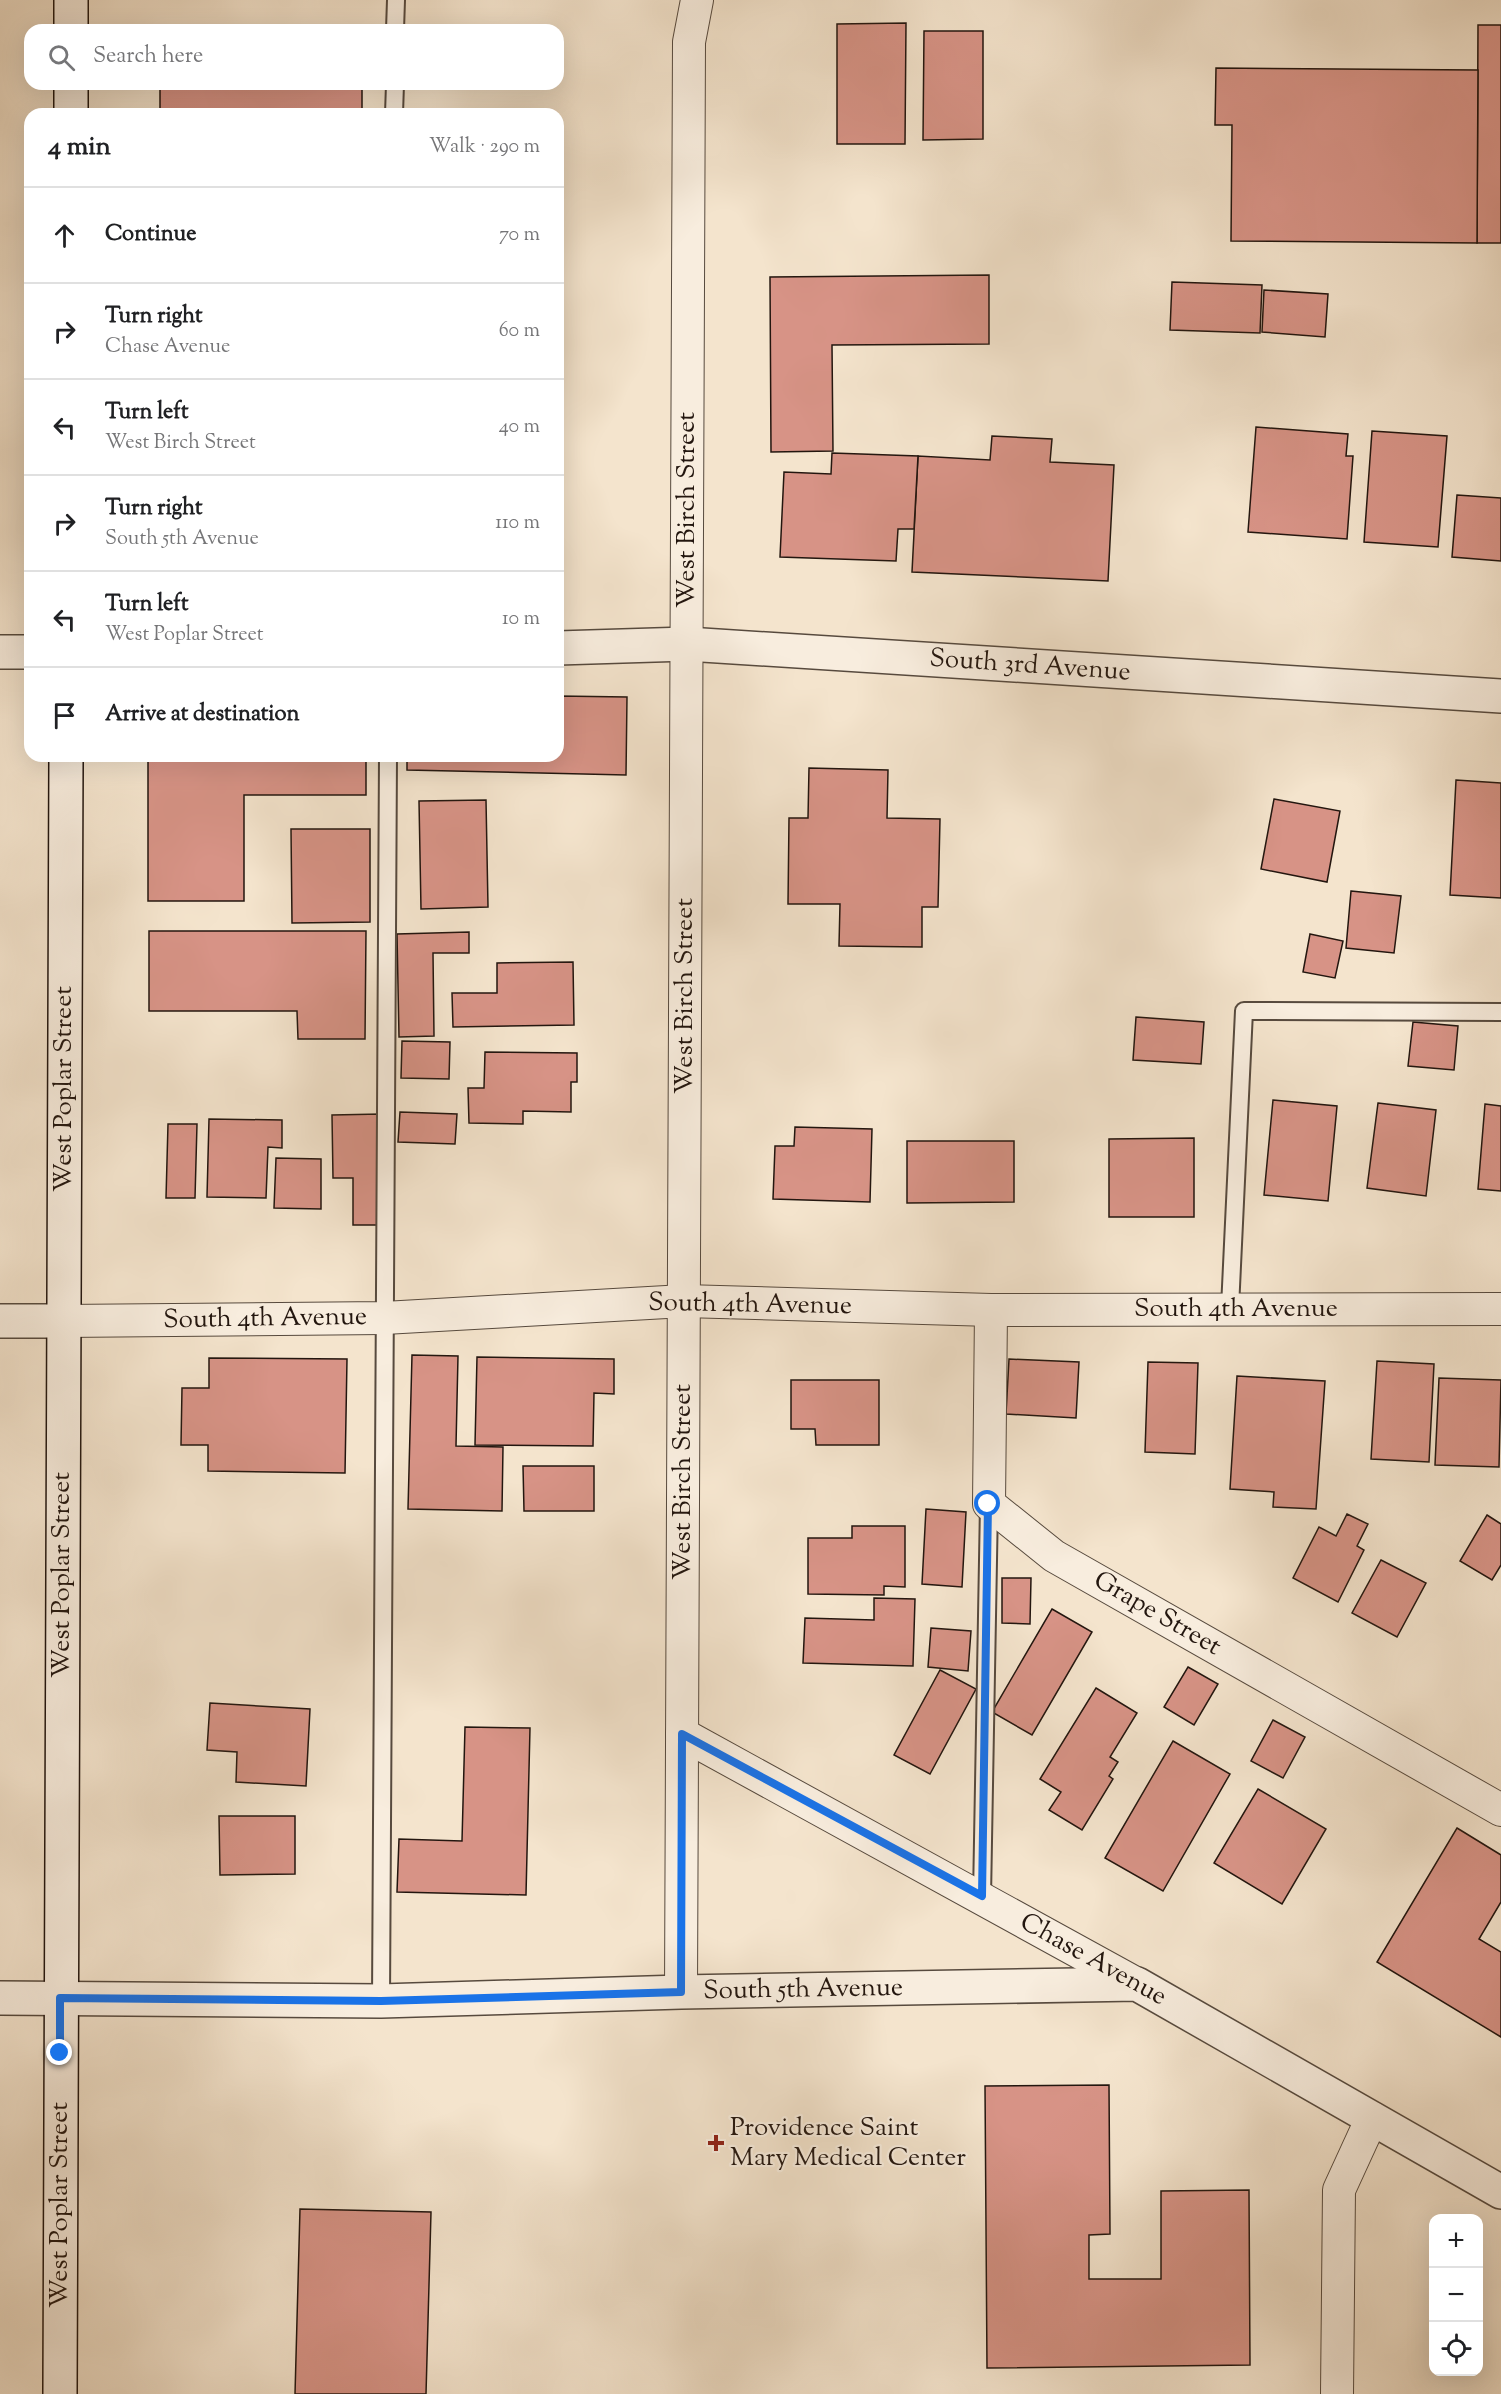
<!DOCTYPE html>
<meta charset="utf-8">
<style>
:root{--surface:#fff;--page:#f2f2f2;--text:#202124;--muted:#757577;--line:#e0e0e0}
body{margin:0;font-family:"Sorts Mill Goudy",serif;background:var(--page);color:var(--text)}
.controls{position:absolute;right:18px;bottom:18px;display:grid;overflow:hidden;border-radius:12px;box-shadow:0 6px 24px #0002}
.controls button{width:54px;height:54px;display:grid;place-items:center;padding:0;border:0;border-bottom:2px solid var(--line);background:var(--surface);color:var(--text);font:30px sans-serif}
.stop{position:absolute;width:18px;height:18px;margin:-14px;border:4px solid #1a73e8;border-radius:50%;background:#fff}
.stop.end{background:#1a73e8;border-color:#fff;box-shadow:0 2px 6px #0008}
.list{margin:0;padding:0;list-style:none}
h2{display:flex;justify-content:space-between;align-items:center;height:78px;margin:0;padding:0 24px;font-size:26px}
h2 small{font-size:20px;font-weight:400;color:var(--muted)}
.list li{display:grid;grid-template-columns:39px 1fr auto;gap:18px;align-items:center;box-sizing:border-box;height:96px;padding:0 24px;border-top:2px solid var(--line)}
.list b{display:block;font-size:22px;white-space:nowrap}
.list p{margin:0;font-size:20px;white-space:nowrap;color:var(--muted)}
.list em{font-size:20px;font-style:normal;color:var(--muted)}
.icon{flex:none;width:33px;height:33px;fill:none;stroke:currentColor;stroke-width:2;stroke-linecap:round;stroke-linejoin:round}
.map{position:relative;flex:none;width:1501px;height:2394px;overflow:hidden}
.search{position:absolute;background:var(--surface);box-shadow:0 6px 24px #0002;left:24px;top:24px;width:540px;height:66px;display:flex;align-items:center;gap:15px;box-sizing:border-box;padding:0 21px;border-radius:18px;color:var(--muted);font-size:22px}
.panel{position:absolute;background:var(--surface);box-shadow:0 6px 24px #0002;left:24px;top:108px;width:540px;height:654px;border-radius:18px}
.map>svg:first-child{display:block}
.building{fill:#d79386;stroke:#23160f;stroke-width:1.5}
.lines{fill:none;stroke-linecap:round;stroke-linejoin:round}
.service-casing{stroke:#574a3e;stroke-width:20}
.minor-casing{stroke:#574a3e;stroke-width:34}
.tertiary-casing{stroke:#574a3e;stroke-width:36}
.secondary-casing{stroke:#23160f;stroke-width:36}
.service{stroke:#f8edde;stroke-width:16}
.minor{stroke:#f8edde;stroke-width:32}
.tertiary{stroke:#f8edde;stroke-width:33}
.secondary{stroke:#f8edde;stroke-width:33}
.route{stroke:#1a73e8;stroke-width:8}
.poi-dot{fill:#8f2418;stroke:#f8edde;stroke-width:2}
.labels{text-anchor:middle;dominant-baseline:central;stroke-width:4.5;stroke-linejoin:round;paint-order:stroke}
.street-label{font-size:26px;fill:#23160f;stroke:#f8edde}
.poi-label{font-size:26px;fill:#23160f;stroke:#f8edde;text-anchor:start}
</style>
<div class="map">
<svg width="1501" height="2394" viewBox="0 0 1501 2394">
<rect width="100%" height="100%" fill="#f4e4cd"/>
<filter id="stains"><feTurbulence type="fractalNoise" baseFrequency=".00333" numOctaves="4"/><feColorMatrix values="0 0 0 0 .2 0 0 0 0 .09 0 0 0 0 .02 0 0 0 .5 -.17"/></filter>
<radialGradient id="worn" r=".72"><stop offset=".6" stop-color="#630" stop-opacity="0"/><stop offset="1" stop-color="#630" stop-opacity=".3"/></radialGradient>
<!-- building -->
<g class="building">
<path d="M 906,23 L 905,144 L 837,144 L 837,24 Z"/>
<path d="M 1478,25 L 1501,25 L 1501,243 L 1477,243 Z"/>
<path d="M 924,31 L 983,31 L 983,139 L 923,140 Z"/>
<path d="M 1216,68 L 1478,70 L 1477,243 L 1231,241 L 1232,125 L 1215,125 Z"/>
<rect x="160" y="84" width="202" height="30"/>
<path d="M 989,275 L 989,344 L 832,345 L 833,451 L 771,452 L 770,277 Z"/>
<path d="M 1172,282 L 1262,285 L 1260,333 L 1170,330 Z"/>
<path d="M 1264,290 L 1328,294 L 1325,337 L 1262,332 Z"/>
<path d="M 1256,427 L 1348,434 L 1346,456 L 1353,456 L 1347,539 L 1248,532 Z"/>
<path d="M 1372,431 L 1447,436 L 1438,547 L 1364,542 Z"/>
<path d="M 992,436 L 1052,439 L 1050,462 L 1114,465 L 1108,581 L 912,572 L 918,456 L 990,460 Z"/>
<path d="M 832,453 L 918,456 L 914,529 L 898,529 L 896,561 L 780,557 L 784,472 L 831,474 Z"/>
<path d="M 1457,495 L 1501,498 L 1501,561 L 1452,557 Z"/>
<path d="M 558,696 L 627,697 L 626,775 L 407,770 L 407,756 L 558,756 Z"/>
<path d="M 148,756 L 366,756 L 366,795 L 244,795 L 244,901 L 148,901 Z"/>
<path d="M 809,768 L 888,770 L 887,818 L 940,819 L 938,907 L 922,907 L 922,947 L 839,946 L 840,904 L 788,904 L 789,818 L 808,818 Z"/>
<path d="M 1456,780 L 1501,783 L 1501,898 L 1450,895 Z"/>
<path d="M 1274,799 L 1340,811 L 1327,882 L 1261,869 Z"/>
<path d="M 486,800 L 488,907 L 421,909 L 419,801 Z"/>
<path d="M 291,829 L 370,829 L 370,922 L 292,923 Z"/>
<path d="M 1351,891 L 1401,896 L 1394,953 L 1346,948 Z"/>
<path d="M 149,931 L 366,931 L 365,1039 L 298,1039 L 297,1011 L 149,1011 Z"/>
<path d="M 469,932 L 469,953 L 433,953 L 434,1036 L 399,1037 L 397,934 Z"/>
<path d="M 1310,934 L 1343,941 L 1335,978 L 1303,972 Z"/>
<path d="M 573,962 L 574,1025 L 453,1027 L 452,993 L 497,993 L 497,963 Z"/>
<path d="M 1136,1017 L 1204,1022 L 1201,1064 L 1133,1060 Z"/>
<path d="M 1413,1022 L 1458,1026 L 1454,1070 L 1408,1066 Z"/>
<path d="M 402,1041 L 450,1042 L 449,1079 L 401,1078 Z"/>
<path d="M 485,1052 L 577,1053 L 577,1082 L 571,1082 L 571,1112 L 523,1111 L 523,1124 L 469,1123 L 468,1088 L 484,1088 Z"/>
<path d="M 1273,1100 L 1337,1106 L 1328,1201 L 1264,1195 Z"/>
<path d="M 1378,1103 L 1436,1110 L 1426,1196 L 1367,1188 Z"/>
<path d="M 1485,1104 L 1501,1106 L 1501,1191 L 1478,1189 Z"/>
<path d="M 400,1112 L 457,1114 L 455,1144 L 398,1142 Z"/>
<path d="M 381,1114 L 382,1225 L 353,1225 L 353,1178 L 333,1178 L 332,1115 Z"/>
<path d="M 209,1119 L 282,1120 L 282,1148 L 268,1147 L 266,1198 L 207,1197 Z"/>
<path d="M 168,1124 L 197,1124 L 195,1198 L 166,1198 Z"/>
<path d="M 795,1127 L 872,1129 L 870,1202 L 773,1199 L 775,1146 L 794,1146 Z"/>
<path d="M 1194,1138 L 1194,1217 L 1109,1217 L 1109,1139 Z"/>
<path d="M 907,1141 L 1014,1141 L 1014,1202 L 907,1203 Z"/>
<path d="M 276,1158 L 321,1159 L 321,1209 L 274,1208 Z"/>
<path d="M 412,1355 L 458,1356 L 456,1446 L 503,1447 L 502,1511 L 408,1509 Z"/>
<path d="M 477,1357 L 614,1359 L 614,1394 L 594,1393 L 593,1446 L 475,1445 Z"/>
<path d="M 209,1358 L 347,1359 L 345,1473 L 208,1471 L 208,1445 L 181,1445 L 182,1388 L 209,1388 Z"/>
<path d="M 1009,1359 L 1079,1362 L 1076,1418 L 1006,1414 Z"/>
<path d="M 1377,1361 L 1434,1364 L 1429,1462 L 1371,1459 Z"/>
<path d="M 1148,1362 L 1198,1363 L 1195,1454 L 1145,1452 Z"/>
<path d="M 1237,1376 L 1325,1381 L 1316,1509 L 1273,1507 L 1274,1492 L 1230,1489 Z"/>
<path d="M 1439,1378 L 1501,1380 L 1499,1467 L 1435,1465 Z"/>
<path d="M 791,1380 L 879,1380 L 879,1445 L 816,1445 L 815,1429 L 791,1429 Z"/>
<path d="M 523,1466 L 594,1466 L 594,1511 L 524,1511 Z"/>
<path d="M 926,1509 L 966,1512 L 962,1587 L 922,1584 Z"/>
<path d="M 1347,1514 L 1368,1524 L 1357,1546 L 1364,1550 L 1338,1602 L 1293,1578 L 1319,1527 L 1336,1536 Z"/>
<path d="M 1487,1515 L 1501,1524 L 1501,1565 L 1492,1580 L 1460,1561 Z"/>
<path d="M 852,1526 L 905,1526 L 905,1587 L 884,1586 L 884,1595 L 808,1594 L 808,1538 L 852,1538 Z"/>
<path d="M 1381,1560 L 1426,1583 L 1397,1637 L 1352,1613 Z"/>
<path d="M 1002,1578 L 1031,1578 L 1030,1624 L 1002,1623 Z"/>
<path d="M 874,1598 L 915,1599 L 913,1666 L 803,1663 L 805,1618 L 874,1620 Z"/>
<path d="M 1052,1609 L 1092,1632 L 1032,1735 L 992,1712 Z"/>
<path d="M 931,1628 L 971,1631 L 968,1671 L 928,1667 Z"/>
<path d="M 1188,1667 L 1218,1684 L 1194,1725 L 1164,1707 Z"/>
<path d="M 940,1670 L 976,1689 L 930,1774 L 894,1755 Z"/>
<path d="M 1096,1688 L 1137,1713 L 1110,1757 L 1118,1762 L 1109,1776 L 1113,1779 L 1082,1830 L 1049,1810 L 1061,1792 L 1040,1779 Z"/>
<path d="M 210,1703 L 310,1709 L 306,1786 L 236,1782 L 237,1752 L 207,1750 Z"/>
<path d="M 1273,1720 L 1305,1737 L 1283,1778 L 1251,1761 Z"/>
<path d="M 465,1727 L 530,1728 L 526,1895 L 397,1892 L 399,1839 L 462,1841 Z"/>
<path d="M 1173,1741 L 1230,1774 L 1163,1891 L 1105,1858 Z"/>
<path d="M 1258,1789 L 1326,1829 L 1282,1904 L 1214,1863 Z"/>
<path d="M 219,1816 L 295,1816 L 295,1874 L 220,1875 Z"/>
<path d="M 1457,1828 L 1501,1855 L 1501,1902 L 1479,1939 L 1501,1952 L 1501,2037 L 1377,1962 Z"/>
<path d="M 1109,2085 L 1110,2234 L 1089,2235 L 1089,2279 L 1161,2279 L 1161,2191 L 1249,2190 L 1250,2365 L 987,2368 L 985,2086 Z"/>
<path d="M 300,2209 L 431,2212 L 426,2394 L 295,2394 Z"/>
</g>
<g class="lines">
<!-- service casing -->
<g class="service-casing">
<g id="service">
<path d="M 395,30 L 396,0"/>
<path d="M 394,114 L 395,84"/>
<path d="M 1230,1308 L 1244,1011 L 1501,1012"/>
<path d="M 982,1897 L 989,1504"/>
<path d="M 381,2001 L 388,756"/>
</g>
</g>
<!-- minor casing -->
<g class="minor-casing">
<g id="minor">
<path d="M 991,1310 L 989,1504 L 1054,1556 L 1501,1810"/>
<path d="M 63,1321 L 384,1318 L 684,1301 L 991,1310 L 1501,1309"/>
<path d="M 682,1734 L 1137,1984"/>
<path d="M 681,1992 L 689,42 L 697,0"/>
<path d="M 1337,2394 L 1339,2190 L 1372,2118"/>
</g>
</g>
<!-- tertiary casing -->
<g class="tertiary-casing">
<g id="tertiary">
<path d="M 558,648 L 687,644 L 1501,696"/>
<path d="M 0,652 L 30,652"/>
<path d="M 0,1321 L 63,1321"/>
<path d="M 0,1998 L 381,2001 L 681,1992 L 1137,1984 L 1501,2192"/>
</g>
</g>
<!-- secondary casing -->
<g class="secondary-casing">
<g id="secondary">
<path d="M 71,30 L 71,0"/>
<path d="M 71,114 L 71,84"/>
<path d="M 60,2394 L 66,756"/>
</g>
</g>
<!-- service -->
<use href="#service" class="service"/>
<!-- minor -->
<use href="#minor" class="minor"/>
<!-- tertiary -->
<use href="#tertiary" class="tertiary"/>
<!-- secondary -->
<use href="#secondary" class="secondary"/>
</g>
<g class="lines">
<!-- route -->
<path class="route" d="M 60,2053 L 60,1998 L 381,2001 L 681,1992 L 682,1734 L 982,1896 L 988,1504"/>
</g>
<!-- markers -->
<path class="poi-dot" d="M713 2134h6v6h6v6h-6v6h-6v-6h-6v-6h6z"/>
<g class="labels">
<!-- street labels -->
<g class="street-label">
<text transform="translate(687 510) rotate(-90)">West Birch Street</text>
<text transform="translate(1030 666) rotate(4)">South 3rd Avenue</text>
<text transform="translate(685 996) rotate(-90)">West Birch Street</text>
<text transform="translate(64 1089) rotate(-90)">West Poplar Street</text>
<text transform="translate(750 1305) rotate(1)">South 4th Avenue</text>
<text x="1236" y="1309">South 4th Avenue</text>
<text transform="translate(265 1319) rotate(-1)">South 4th Avenue</text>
<text transform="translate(683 1482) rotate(-90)">West Birch Street</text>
<text transform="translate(62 1575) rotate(-90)">West Poplar Street</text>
<text transform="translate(1157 1614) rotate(30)">Grape Street</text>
<text transform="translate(1093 1960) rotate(29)">Chase Avenue</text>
<text transform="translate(803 1990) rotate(-1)">South 5th Avenue</text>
<text transform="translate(60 2205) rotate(-90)">West Poplar Street</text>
</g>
<!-- poi labels -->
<g class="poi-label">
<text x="730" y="2128">Providence Saint<tspan x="730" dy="30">Mary Medical Center</tspan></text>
</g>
</g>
<rect width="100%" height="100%" filter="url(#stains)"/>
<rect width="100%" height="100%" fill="url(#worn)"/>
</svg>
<div class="controls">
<button>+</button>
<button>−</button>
<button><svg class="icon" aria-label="locate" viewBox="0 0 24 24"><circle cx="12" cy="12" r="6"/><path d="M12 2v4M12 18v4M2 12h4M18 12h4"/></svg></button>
</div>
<div class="stop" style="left:988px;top:1504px"></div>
<div class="stop end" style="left:60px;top:2053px"></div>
<div class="search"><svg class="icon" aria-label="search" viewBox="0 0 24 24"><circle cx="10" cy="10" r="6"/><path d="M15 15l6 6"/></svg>Search here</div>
<section class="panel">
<h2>4 min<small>Walk · 290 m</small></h2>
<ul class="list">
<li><svg class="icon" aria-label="ahead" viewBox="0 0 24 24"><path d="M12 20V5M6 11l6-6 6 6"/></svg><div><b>Continue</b></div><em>70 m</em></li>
<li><svg class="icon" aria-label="right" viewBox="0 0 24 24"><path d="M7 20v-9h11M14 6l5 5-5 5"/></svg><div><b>Turn right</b><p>Chase Avenue</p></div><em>60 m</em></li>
<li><svg class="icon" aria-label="left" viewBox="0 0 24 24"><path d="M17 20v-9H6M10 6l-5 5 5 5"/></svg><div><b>Turn left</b><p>West Birch Street</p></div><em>40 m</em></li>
<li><svg class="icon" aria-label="right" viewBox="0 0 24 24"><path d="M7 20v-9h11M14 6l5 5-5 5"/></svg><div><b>Turn right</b><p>South 5th Avenue</p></div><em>110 m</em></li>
<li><svg class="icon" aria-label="left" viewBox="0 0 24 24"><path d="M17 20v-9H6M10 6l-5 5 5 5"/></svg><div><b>Turn left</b><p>West Poplar Street</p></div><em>10 m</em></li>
<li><svg class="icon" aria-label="arrive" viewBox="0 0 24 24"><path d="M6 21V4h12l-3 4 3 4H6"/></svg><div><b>Arrive at destination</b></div></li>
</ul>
</section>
</div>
